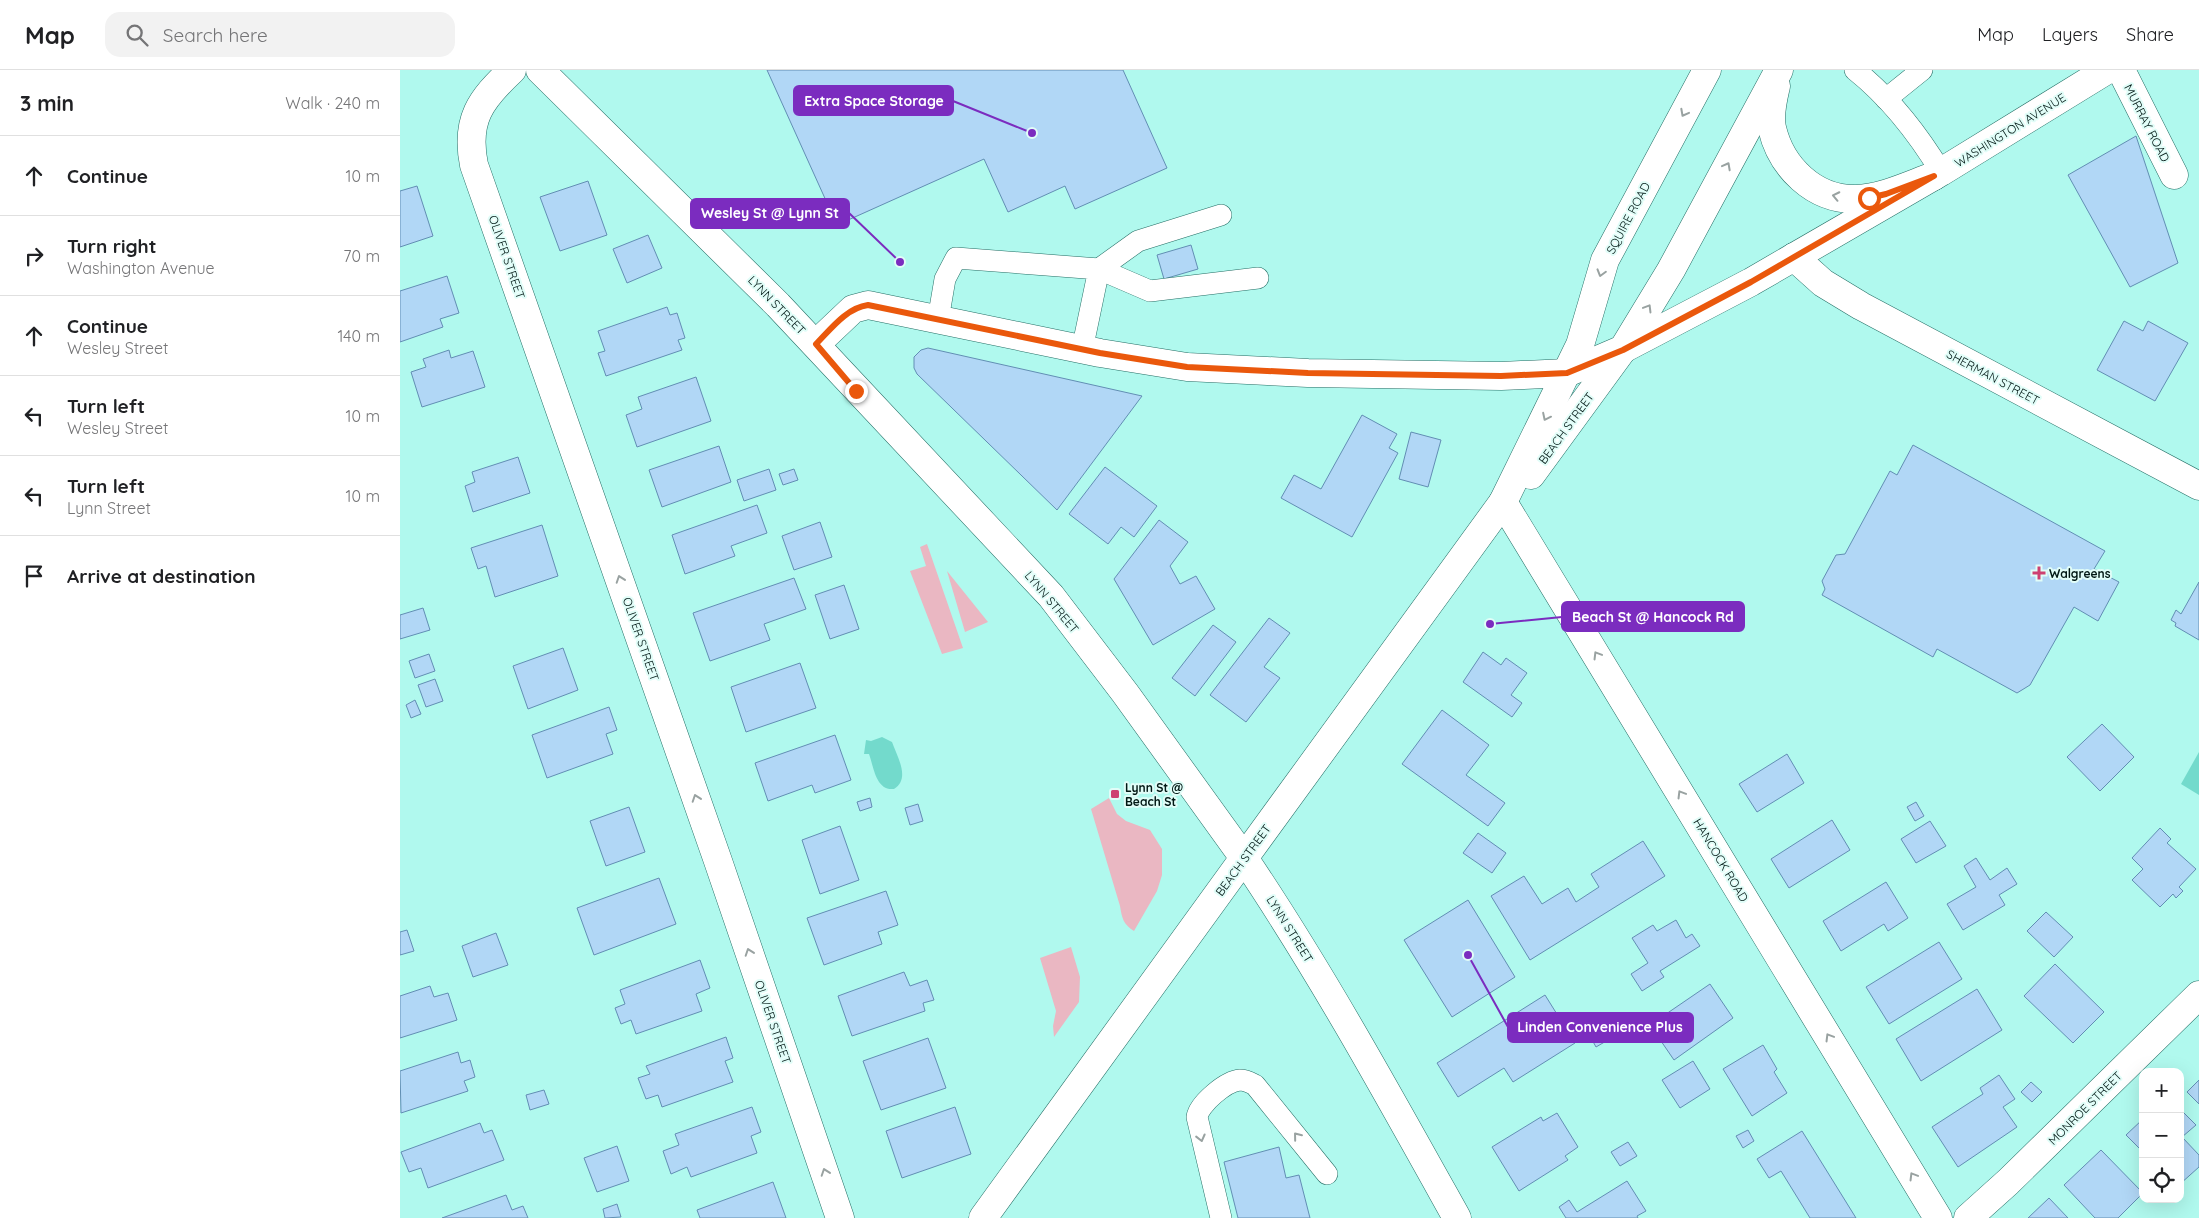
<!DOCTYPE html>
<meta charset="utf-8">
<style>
:root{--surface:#fff;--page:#f2f2f2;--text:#202124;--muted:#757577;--line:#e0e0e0}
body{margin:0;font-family:Quicksand,sans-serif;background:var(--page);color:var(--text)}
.controls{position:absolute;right:15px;bottom:15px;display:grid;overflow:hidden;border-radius:10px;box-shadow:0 5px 20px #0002}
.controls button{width:45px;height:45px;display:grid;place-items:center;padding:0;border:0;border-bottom:1px solid var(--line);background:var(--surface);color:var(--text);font:25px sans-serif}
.stop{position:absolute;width:15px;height:15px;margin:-11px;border:4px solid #ea580c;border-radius:50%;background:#fff}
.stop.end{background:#ea580c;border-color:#fff;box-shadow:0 1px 5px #0008}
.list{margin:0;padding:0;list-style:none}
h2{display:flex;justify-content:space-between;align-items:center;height:65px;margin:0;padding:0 20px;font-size:21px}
h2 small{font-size:16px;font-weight:400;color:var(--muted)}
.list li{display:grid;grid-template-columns:32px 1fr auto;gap:15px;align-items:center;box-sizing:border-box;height:80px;padding:0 20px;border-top:1px solid var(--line)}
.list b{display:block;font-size:19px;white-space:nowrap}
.list p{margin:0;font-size:16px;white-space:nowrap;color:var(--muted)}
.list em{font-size:16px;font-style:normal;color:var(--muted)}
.icon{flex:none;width:28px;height:28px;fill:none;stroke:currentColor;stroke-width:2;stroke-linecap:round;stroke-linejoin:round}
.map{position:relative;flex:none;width:1799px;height:1148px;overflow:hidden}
header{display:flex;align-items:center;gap:30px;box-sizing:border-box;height:70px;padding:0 25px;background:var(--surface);border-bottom:1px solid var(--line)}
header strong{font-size:24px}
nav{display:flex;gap:28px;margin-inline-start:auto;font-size:18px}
.search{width:350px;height:45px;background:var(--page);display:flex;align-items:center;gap:12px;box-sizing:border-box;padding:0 18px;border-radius:15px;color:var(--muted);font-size:19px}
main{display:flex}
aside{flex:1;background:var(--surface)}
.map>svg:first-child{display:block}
.green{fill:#eab7c2}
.water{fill:#73dacc}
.building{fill:#b1d7f6;stroke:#628eb3}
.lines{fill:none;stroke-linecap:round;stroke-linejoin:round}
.lane-casing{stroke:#246e65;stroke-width:22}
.street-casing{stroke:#246e65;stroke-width:29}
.secondary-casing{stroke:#246e65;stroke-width:29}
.primary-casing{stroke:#246e65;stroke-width:29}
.lane{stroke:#fff;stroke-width:21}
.street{stroke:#fff;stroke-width:28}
.secondary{stroke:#fff;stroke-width:28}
.primary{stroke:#fff;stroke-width:28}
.oneway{stroke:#99a2a1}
.route{stroke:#ea580c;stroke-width:6}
.poi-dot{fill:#ce4171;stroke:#e1fdf8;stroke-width:2}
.labels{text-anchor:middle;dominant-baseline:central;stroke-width:4;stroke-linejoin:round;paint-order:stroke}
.street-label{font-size:12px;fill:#001714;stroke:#e1fdf8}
.poi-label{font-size:12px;font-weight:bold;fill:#001714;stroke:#e1fdf8;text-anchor:start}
.leader{fill:none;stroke:#7b2cbf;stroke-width:2}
.callout-dot{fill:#7b2cbf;stroke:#e1fdf8;stroke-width:2}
.callout{fill:#7b2cbf;stroke:#7b2cbf;stroke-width:2}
.callout-label{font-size:14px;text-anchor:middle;font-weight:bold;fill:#fff}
</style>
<header>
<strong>Map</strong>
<div class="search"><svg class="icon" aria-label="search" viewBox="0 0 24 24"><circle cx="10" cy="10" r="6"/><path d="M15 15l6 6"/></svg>Search here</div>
<nav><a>Map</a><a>Layers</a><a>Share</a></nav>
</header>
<main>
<aside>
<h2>3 min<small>Walk · 240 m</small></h2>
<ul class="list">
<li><svg class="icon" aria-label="ahead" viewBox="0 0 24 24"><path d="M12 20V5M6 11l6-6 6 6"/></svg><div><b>Continue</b></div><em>10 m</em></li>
<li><svg class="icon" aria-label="right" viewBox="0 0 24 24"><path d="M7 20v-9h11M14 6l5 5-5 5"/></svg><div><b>Turn right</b><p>Washington Avenue</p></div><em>70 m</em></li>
<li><svg class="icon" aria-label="ahead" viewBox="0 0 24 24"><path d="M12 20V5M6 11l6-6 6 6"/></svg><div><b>Continue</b><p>Wesley Street</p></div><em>140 m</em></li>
<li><svg class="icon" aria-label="left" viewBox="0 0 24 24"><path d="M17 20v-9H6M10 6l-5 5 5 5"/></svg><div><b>Turn left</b><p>Wesley Street</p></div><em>10 m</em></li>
<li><svg class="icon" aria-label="left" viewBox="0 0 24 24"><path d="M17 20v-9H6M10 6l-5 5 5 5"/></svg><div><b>Turn left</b><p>Lynn Street</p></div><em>10 m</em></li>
<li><svg class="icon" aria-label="arrive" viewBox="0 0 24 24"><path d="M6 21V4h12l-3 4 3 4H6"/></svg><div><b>Arrive at destination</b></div></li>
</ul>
</aside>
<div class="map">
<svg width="1799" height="1148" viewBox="0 0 1799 1148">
<rect width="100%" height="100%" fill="#b0f9ee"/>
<!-- green -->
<g class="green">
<path d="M 527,474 L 563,578 L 542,584 L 510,501 L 526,496 L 520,477 Z"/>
<path d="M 547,501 L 588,552 L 565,562 Z"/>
<path d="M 709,728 L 717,744 L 726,751 L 750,760 L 762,779 L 762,805 L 757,821 L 734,861 C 723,854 722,848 720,836 L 691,739 Z"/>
<path d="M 671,877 L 680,907 L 679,932 L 654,967 L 653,956 L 656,941 L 640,888 Z"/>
</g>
<!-- water -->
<g class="water">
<path d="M 482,667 L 492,672 C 497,686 511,709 494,719 C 476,721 474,698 469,684 L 464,684 L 466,670 L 471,671 Z"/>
<path d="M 1799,682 L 1799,725 L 1781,714 Z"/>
</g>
<!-- building -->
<g class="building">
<path d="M 367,0 L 723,0 L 767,98 L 675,139 L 665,116 L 608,142 L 584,89 L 437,155 Z"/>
<path d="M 1736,66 L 1778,193 L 1730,217 L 1668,105 Z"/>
<path d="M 188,111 L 207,165 L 160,181 L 140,127 Z"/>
<path d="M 17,116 L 33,166 L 0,177 L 0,121 Z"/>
<path d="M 248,165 L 262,198 L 227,213 L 213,179 Z"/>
<path d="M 791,175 L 798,199 L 764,209 L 757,185 Z"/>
<path d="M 47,206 L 59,243 L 40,249 L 43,257 L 0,272 L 0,221 Z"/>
<path d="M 267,237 L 270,245 L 277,243 L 285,268 L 278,270 L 282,280 L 206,306 L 198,283 L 205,281 L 198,261 Z"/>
<path d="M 1724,251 L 1743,261 L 1748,251 L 1788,273 L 1755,331 L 1697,300 Z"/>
<path d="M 528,278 L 742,326 L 657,440 L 517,304 L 514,298 L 514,287 L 521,280 Z"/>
<path d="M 49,280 L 51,288 L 73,281 L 85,317 L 22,337 L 11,302 L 26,297 L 23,289 Z"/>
<path d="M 296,307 L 311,351 L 237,377 L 226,345 L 242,339 L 238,327 Z"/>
<path d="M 962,345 L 997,364 L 989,378 L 998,383 L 952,467 L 881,428 L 894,405 L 921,419 Z"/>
<path d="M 1011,362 L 1041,370 L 1028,417 L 999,409 Z"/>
<path d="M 1513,375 L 1705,481 L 1694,499 L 1719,512 L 1698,551 L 1674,537 L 1630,615 L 1617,623 L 1537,579 L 1533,587 L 1422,525 L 1425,519 L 1422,511 L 1436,485 L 1445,484 L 1490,401 L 1497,405 Z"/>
<path d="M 319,376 L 331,412 L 262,437 L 249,400 Z"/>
<path d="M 118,387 L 130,423 L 73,442 L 65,416 L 75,412 L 72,402 Z"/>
<path d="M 705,397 L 757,436 L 734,467 L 721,457 L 708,474 L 669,444 Z"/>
<path d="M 369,399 L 376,420 L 344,431 L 337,410 Z"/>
<path d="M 394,399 L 398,410 L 383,415 L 379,404 Z"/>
<path d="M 357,435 L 367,463 L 331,476 L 335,486 L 285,504 L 272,465 Z"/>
<path d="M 759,450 L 788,472 L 770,496 L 780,514 L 796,506 L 815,539 L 753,575 L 714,509 Z"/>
<path d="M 420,452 L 432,487 L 394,500 L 382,466 Z"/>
<path d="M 142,455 L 158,506 L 95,527 L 86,496 L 78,499 L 71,478 Z"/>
<path d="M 394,508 L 406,539 L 364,554 L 370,570 L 310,591 L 293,543 Z"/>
<path d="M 1799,512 L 1799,570 L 1775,556 L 1776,553 L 1771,550 L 1776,540 L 1781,544 Z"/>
<path d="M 444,515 L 459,559 L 430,569 L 415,525 Z"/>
<path d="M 23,538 L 30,560 L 0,569 L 0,545 Z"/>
<path d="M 869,548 L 890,563 L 864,597 L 880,608 L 846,652 L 810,625 Z"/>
<path d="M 813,555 L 836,572 L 795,626 L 772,608 Z"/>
<path d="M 163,578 L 178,620 L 128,639 L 113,596 Z"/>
<path d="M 1083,582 L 1101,595 L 1106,588 L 1127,603 L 1111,625 L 1122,633 L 1112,647 L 1063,612 Z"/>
<path d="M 29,584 L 35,601 L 15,608 L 9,591 Z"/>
<path d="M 400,593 L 416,638 L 346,662 L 331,617 Z"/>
<path d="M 35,609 L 43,631 L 26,637 L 18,615 Z"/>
<path d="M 15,630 L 21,644 L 11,648 L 6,635 Z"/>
<path d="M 209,637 L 217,660 L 206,664 L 213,684 L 147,708 L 132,665 Z"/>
<path d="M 1042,640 L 1089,675 L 1066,705 L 1105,733 L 1088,756 L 1002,694 Z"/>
<path d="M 1702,654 L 1734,687 L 1700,721 L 1667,687 Z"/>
<path d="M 435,665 L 451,710 L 415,723 L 412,715 L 368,731 L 355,693 Z"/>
<path d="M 1387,684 L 1404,713 L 1357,742 L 1339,714 Z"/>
<path d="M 470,728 L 472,737 L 460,741 L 457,732 Z"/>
<path d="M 1516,732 L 1524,746 L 1515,751 L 1507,737 Z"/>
<path d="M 518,734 L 523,751 L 510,755 L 505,738 Z"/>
<path d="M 229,737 L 245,782 L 206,796 L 190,751 Z"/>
<path d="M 1432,750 L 1450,780 L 1389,818 L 1371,789 Z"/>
<path d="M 1530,751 L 1546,776 L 1516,793 L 1501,769 Z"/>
<path d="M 440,756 L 459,810 L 420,824 L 402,770 Z"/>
<path d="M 1760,758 L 1771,769 L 1767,773 L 1796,799 L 1779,817 L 1783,821 L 1776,828 L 1773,824 L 1760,837 L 1732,810 L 1743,799 L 1732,788 Z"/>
<path d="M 1078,763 L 1106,783 L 1092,803 L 1063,783 Z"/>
<path d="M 1243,771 L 1265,806 L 1130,890 L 1091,826 L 1124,806 L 1142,834 L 1168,818 L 1176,832 L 1199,817 L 1191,804 Z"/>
<path d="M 1576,788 L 1590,810 L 1607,798 L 1617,814 L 1599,825 L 1605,835 L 1563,860 L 1547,834 L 1576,817 L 1564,796 Z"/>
<path d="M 259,808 L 276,854 L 194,885 L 177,838 Z"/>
<path d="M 1486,812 L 1508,848 L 1488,861 L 1484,854 L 1441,881 L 1423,851 Z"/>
<path d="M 486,821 L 498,855 L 478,862 L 482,874 L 424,895 L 407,848 Z"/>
<path d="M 1068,830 L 1115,907 L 1052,947 L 1004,870 Z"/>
<path d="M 1646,842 L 1673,867 L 1654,887 L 1627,861 Z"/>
<path d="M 1276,850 L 1286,868 L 1292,864 L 1300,876 L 1260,901 L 1264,907 L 1242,921 L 1231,904 L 1248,893 L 1232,868 L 1253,855 L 1257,861 Z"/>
<path d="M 7,860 L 14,881 L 0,885 L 0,862 Z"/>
<path d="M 96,863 L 108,895 L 73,907 L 62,876 Z"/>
<path d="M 1539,872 L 1562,909 L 1489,954 L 1466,917 Z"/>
<path d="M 300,890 L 310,918 L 296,924 L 302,941 L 236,964 L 231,950 L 221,954 L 215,938 L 225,934 L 220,920 Z"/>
<path d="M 1655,894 L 1704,942 L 1673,973 L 1624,926 Z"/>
<path d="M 504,902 L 510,916 L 527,910 L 534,930 L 523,933 L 525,941 L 452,966 L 438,926 Z"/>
<path d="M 1310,914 L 1333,948 L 1274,990 L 1250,955 Z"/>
<path d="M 30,916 L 34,927 L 48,923 L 57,950 L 0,968 L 0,926 Z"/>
<path d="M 1577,919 L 1602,960 L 1521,1011 L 1496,969 Z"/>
<path d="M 1145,925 L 1175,973 L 1113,1012 L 1104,998 L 1058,1027 L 1037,993 Z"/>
<path d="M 1202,958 L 1208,970 L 1196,977 L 1190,966 Z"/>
<path d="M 326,967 L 333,988 L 325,991 L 333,1012 L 262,1037 L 258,1025 L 246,1029 L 238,1008 L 250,1004 L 246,996 Z"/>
<path d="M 528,968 L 546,1018 L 481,1040 L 463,991 Z"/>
<path d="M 1363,975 L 1377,999 L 1374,1002 L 1387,1023 L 1352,1046 L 1323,999 Z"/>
<path d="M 58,982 L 61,993 L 70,990 L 75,1007 L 64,1011 L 68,1021 L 1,1043 L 0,1001 Z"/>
<path d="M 1293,991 L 1310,1019 L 1280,1038 L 1262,1010 Z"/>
<path d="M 1599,1005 L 1615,1029 L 1603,1037 L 1617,1057 L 1558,1097 L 1532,1057 L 1583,1024 L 1580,1018 Z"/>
<path d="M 1799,1010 L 1799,1034 L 1787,1022 Z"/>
<path d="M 1631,1012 L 1642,1022 L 1632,1032 L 1621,1022 Z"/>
<path d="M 144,1020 L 149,1034 L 130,1040 L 126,1025 Z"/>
<path d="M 352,1037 L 361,1062 L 351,1066 L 357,1083 L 291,1107 L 287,1097 L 271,1104 L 263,1081 L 279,1075 L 275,1064 Z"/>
<path d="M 555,1037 L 571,1084 L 502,1108 L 486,1061 Z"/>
<path d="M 1780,1039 L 1796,1055 L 1782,1067 L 1799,1085 L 1799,1097 L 1780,1114 Z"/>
<path d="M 1157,1043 L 1178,1077 L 1165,1086 L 1168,1090 L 1119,1121 L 1092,1077 L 1141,1047 L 1143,1051 Z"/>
<path d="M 1743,1049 L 1743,1082 L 1726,1065 Z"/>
<path d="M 80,1053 L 84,1063 L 92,1060 L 104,1090 L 28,1118 L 21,1098 L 9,1102 L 1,1082 Z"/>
<path d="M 1348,1060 L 1354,1071 L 1343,1078 L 1336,1066 Z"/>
<path d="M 1402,1061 L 1456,1148 L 1410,1148 L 1381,1101 L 1369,1108 L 1357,1089 Z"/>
<path d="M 1228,1072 L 1237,1086 L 1220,1096 L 1211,1082 Z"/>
<path d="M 217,1076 L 229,1111 L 197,1122 L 184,1088 Z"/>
<path d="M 879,1077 L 886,1108 L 899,1105 L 910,1148 L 838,1148 L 824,1092 Z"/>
<path d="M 1701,1080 L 1743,1123 L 1718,1148 L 1695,1148 L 1664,1115 Z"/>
<path d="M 1227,1111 L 1246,1141 L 1237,1146 L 1238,1148 L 1166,1148 L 1159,1137 L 1169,1130 L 1177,1142 Z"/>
<path d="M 373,1112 L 386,1148 L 300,1148 L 297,1140 Z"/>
<path d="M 106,1125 L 112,1140 L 123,1136 L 128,1148 L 42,1148 Z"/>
<path d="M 1649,1128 L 1668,1148 L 1628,1148 Z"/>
<path d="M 217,1134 L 221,1147 L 205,1148 L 203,1139 Z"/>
</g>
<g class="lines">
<!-- lane casing -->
<g class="lane-casing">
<g id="lane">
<path d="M 1455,0 C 1490,28 1518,64 1541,102"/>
<path d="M 1486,29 L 1522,0"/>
<path d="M 821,145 L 738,171 L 699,199 L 750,221 L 858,208"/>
<path d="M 538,250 L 545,209 L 556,188 L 699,199 L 682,280"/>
<path d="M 821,1148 L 797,1047 C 799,1034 826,1011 840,1010 C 846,1010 851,1013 855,1015 L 927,1104"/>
</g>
</g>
<!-- street casing -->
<g class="street-casing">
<g id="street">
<path d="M 1721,0 L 1774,105"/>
<path d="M 1394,187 L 1423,213 L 1461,236 L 1799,416"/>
<path d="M 1103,432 L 1538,1148"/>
<path d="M 1568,1148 L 1608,1112 L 1799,925"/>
</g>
</g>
<!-- secondary casing -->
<g class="secondary-casing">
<g id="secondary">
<path d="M 112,0 C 80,30 65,50 74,95 L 318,791 L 440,1148"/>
<path d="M 140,0 L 378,235 L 651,526 L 725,623 L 844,788 L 583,1148"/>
<path d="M 416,274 L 453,239 L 468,235 L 700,283 L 787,297 L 908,303 L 1101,306 L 1167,303 L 1223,279 L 1351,212 L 1541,102 L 1707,0"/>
</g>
</g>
<!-- primary casing -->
<g class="primary-casing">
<g id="primary">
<path d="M 1376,16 C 1373,29 1369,44 1372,58 C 1381,97 1414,130 1456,129 C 1483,128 1509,115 1534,106"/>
<path d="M 1131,405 L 1223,279 L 1271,200 L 1379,0"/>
<path d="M 1057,1148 C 989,1026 922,904 844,788 L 1103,432 L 1180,275 L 1205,190 L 1307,0"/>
</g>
</g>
<!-- lane -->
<use href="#lane" class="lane"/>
<!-- street -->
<use href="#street" class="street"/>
<!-- secondary -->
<use href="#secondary" class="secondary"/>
<!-- primary -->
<use href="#primary" class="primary"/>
</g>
<!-- one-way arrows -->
<defs><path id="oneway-chevron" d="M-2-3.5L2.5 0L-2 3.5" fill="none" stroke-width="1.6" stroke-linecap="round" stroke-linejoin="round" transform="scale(1.25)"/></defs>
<g class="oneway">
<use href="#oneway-chevron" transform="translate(1284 43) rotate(118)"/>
<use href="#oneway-chevron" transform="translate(1327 96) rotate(-62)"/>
<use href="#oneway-chevron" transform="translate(1436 126) rotate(-168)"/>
<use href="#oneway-chevron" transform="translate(1201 203) rotate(106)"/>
<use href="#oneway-chevron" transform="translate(1248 238) rotate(-59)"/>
<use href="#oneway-chevron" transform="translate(1146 347) rotate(116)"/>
<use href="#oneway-chevron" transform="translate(220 509) rotate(-109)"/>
<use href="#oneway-chevron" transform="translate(1197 585) rotate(-121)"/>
<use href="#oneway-chevron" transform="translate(1281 724) rotate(-121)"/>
<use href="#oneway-chevron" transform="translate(296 728) rotate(-109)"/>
<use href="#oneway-chevron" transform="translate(349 882) rotate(-109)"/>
<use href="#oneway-chevron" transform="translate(1429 967) rotate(-121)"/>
<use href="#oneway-chevron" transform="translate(897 1066) rotate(-129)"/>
<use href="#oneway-chevron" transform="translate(801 1068) rotate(76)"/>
<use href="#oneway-chevron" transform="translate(425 1102) rotate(-109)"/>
<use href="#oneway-chevron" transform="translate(1513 1106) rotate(-121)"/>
</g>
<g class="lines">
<!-- route -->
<path class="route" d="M 456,321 L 416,274 C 430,260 446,238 468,235 L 700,283 L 787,297 L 908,303 L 1101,306 L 1167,303 L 1223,280 L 1351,212 L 1534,106 L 1486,124 L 1469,128"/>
</g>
<!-- markers -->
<g class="poi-dot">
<path d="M1636.5 495.5h5v5h5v5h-5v5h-5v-5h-5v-5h5z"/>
<rect x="710" y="719" width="10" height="10" rx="2.5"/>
</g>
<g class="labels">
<!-- street labels -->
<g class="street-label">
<text transform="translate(1747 53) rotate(63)">MURRAY ROAD</text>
<text transform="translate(1610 60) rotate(-32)">WASHINGTON AVENUE</text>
<text transform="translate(1228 148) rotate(-62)">SQUIRE ROAD</text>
<text transform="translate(107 187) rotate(71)">OLIVER STREET</text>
<text transform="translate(377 235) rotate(46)">LYNN STREET</text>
<text transform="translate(1593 307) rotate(28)">SHERMAN STREET</text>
<text transform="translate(1166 358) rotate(-54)">BEACH STREET</text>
<text transform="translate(652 532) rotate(50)">LYNN STREET</text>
<text transform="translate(241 569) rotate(71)">OLIVER STREET</text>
<text transform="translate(843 790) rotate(-54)">BEACH STREET</text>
<text transform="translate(1321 790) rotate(59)">HANCOCK ROAD</text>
<text transform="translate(890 859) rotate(58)">LYNN STREET</text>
<text transform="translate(373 952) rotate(71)">OLIVER STREET</text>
<text transform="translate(1685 1038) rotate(-45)">MONROE STREET</text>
</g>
<!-- poi labels -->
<g class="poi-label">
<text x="1649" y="503">Walgreens</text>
<text x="725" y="717">Lynn St @<tspan x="725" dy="14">Beach St</tspan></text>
</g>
</g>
<!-- callouts -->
<path class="leader" d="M632 63L553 31M500 192L449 143M1090 554L1162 547M1068 885L1108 957"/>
<g class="callout-dot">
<circle cx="632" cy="63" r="5"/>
<circle cx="500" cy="192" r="5"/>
<circle cx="1090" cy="554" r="5"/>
<circle cx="1068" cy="885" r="5"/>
</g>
<g class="callout">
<rect x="394" y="16" width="159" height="29" rx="5"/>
<rect x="291" y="129" width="158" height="29" rx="5"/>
<rect x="1162" y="532" width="182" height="29" rx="5"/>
<rect x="1108" y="943" width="185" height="29" rx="5"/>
</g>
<g class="callout-label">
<text x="474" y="36">Extra Space Storage</text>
<text x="370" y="148">Wesley St @ Lynn St</text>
<text x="1253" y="552">Beach St @ Hancock Rd</text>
<text x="1200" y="962">Linden Convenience Plus</text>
</g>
</svg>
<div class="controls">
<button>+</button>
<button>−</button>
<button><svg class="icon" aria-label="locate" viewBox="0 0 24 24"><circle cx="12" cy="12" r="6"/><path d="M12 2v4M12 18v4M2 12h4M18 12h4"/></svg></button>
</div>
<div class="stop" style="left:1469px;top:128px"></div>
<div class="stop end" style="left:456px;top:321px"></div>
</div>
</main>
